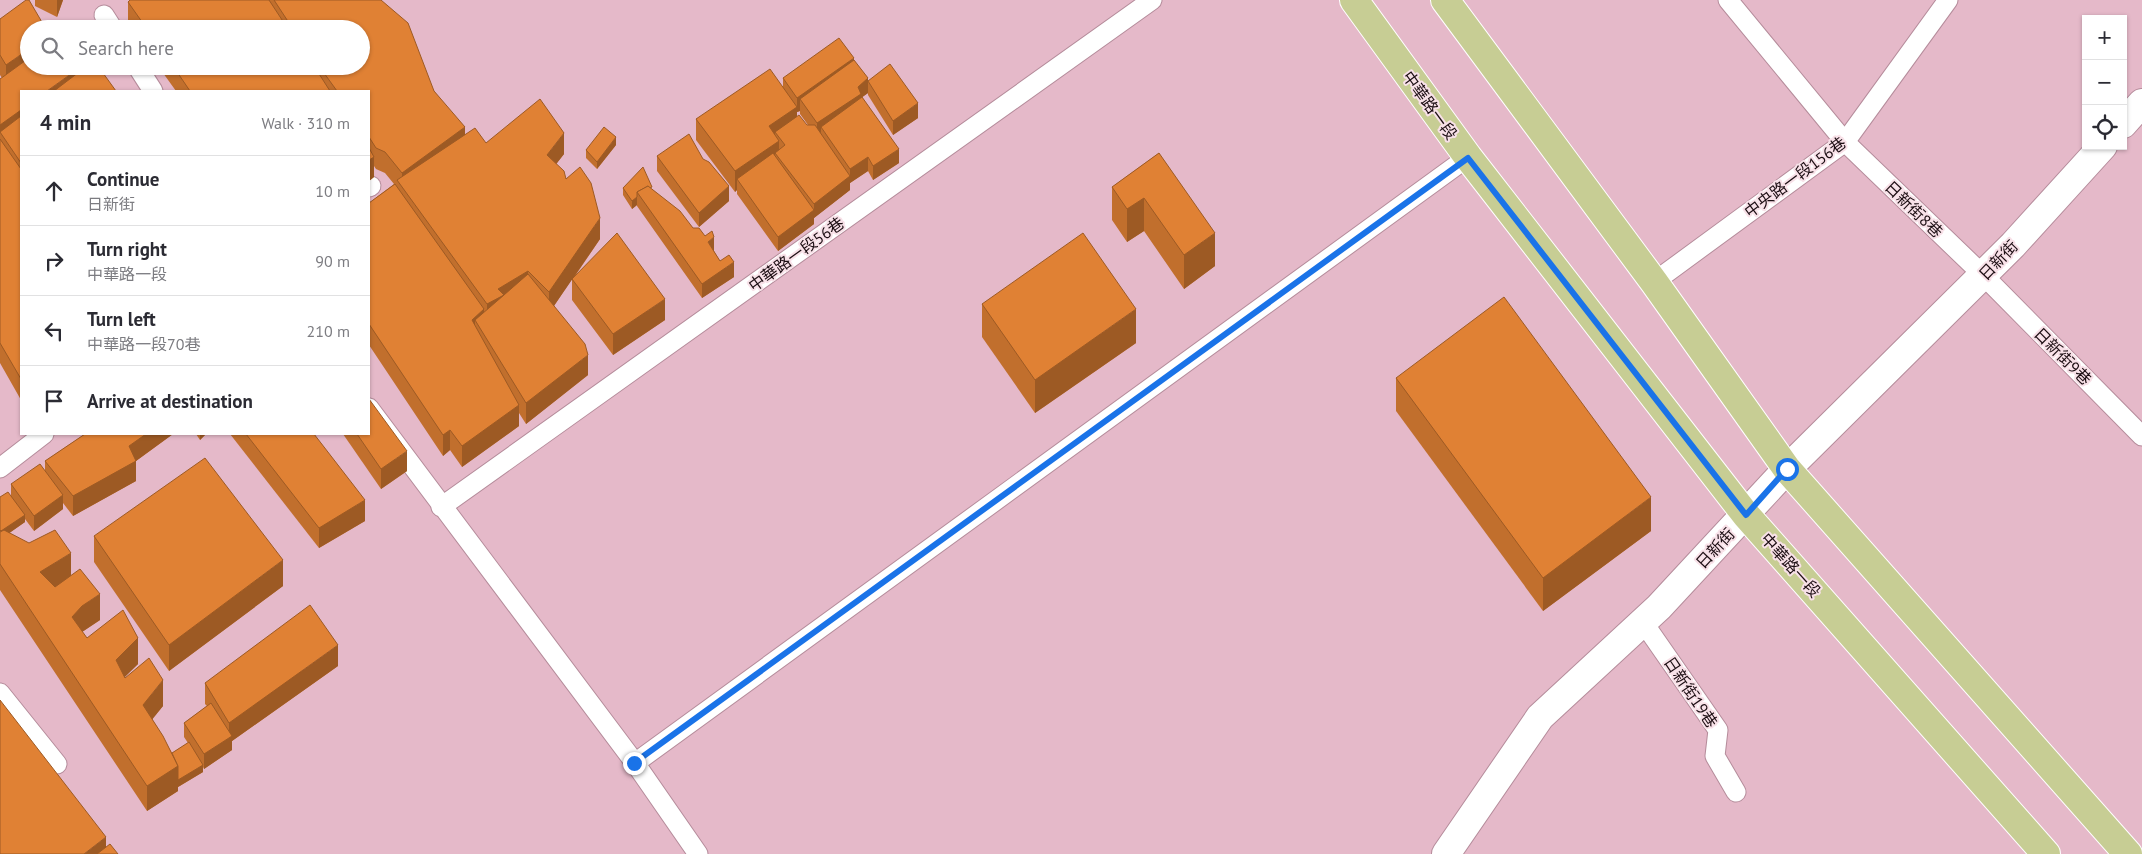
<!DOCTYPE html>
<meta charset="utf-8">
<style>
:root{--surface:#fff;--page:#f7f7f7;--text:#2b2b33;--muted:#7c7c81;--line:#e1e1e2}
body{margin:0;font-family:"PT Sans","Noto Sans TC",sans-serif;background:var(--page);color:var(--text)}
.controls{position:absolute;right:15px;top:15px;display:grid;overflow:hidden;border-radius:0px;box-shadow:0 1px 4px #0004}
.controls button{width:45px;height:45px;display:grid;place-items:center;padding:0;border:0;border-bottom:1px solid var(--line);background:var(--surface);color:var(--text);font:25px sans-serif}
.stop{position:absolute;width:15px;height:15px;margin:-11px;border:4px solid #1a73e8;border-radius:50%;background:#fff}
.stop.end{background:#1a73e8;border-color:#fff;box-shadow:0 1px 5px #0008}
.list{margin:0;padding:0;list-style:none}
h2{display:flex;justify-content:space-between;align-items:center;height:65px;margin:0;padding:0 20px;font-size:21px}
h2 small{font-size:16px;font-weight:400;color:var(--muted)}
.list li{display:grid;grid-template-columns:32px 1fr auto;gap:15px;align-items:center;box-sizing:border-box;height:70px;padding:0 20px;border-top:1px solid var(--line)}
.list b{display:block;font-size:19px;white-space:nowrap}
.list p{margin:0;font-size:16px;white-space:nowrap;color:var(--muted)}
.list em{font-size:16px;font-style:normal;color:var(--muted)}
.icon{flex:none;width:28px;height:28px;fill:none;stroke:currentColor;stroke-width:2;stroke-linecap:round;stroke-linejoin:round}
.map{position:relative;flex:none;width:2142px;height:854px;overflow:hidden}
.search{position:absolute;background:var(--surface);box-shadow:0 1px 4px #0004;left:20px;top:20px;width:350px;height:55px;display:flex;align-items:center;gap:12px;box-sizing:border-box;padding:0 18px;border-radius:28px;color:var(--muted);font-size:19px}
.panel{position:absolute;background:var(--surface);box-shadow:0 1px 4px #0004;left:20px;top:90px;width:350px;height:345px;border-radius:0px}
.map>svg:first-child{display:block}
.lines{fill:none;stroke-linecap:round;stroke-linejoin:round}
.service-casing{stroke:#b58c9b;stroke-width:21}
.minor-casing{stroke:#b58c9b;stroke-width:30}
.primary-casing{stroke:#fff;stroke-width:30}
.service{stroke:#fff;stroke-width:19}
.minor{stroke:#fff;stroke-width:28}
.primary{stroke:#c7cd94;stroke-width:28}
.wall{fill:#c16f2d;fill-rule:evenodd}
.shaded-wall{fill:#9d5a24}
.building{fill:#e08134;stroke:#9d5a24}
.route{stroke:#1a73e8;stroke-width:6}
.labels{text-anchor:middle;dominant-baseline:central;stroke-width:4;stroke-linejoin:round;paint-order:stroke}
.street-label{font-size:16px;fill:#1b0d12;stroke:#f8e1e8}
</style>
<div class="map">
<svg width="2142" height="854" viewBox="0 0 2142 854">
<rect width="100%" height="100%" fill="#e5b9c9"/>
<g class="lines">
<!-- service casing -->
<g class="service-casing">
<g id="service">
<path d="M 1728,0 L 1845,142 L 1983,275 L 2142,436"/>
<path d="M 104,15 L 113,29"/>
<path d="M 137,66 L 153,91"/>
<path d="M 369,187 L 371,186"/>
<path d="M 1654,282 L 1845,142 L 1948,0"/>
<path d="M 369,408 L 635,763"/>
<path d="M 0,468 L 44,434"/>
<path d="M 441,507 L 1152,0"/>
<path d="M 1643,622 L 1718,730 L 1715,756 L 1736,792"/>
<path d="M 0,693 L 57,764"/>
<path d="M 698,854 L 635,763 L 1468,157"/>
</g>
</g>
<!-- minor casing -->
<g class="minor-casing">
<g id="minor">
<path d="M 2123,124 L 2142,103"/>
<path d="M 1446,854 L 1540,717 L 1659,607 L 1787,469 L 2013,245 L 2103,146"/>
</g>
</g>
<!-- primary casing -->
<g class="primary-casing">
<g id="primary">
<path d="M 1354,0 L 1468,157 L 1746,515 L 2046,854"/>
<path d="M 1445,0 L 1654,282 L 1787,469 L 2128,854"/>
</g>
</g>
<!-- service -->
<use href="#service" class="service"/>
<!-- minor -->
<use href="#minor" class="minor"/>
<!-- primary -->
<use href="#primary" class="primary"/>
</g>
<!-- wall -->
<g class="wall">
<path d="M 35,0 L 63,0 L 57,17 L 35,6 Z"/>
<path d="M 130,0 L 381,0 L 434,91 L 465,135 L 486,143 L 564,154 L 556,164 L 566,179 L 600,239 L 573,279 L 665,320 L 613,355 L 572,300 L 572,279 L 554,306 L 588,375 L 526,424 L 519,413 L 519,426 L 462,467 L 450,450 L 443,456 L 369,345 L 369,203 L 394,184 L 385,173 L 376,169 L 374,166 L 374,177 L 369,181 L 369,91 L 176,91 L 158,66 L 361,66 L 361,29 L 132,29 L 128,22 L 128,2 Z"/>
<path d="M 0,19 L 21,91 L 21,400 L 0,363 L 0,79 L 2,78 L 0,75 Z"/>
<path d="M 854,60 L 868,81 L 918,118 L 893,135 L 868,95 L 868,93 L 862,97 L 899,163 L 873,180 L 868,171 L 850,183 L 850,190 L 814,218 L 814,224 L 778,251 L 737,194 L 737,190 L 735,192 L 696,140 L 696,119 L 783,88 L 783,78 ZM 797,111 L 797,112 L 800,111 L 800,114 L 808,125 L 807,125 L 797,117 Z"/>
<path d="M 616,145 L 597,169 L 586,158 L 586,150 Z"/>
<path d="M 1159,153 L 1215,266 L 1184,289 L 1144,231 L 1127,242 L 1112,220 L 1112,187 Z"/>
<path d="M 657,156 L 729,201 L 699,227 L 657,171 Z"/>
<path d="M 623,188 L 652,189 L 693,228 L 714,251 L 720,261 L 734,277 L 702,298 L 637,206 L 637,205 L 632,209 L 623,195 Z"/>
<path d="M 982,304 L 1136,343 L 1035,413 L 982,337 Z"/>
<path d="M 1396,378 L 1651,531 L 1543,611 L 1396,411 Z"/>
<path d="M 85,434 L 173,434 L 136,461 L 136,481 L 73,516 L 63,503 L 63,509 L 34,531 L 25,519 L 25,522 L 9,533 L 71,575 L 100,620 L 82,632 L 87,638 L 138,664 L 124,677 L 163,706 L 152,719 L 172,753 L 188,743 L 184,737 L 184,723 L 207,706 L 205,704 L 205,683 L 338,666 L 232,741 L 232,750 L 204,769 L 203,767 L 203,772 L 178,787 L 178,786 L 178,791 L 147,811 L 0,590 L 0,497 L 11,496 L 11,484 L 45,470 L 45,461 Z"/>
<path d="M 196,434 L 206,434 L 200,440 Z"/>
<path d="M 230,434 L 314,434 L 365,521 L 319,548 Z"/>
<path d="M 343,434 L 369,434 L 407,471 L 381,489 Z"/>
<path d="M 94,536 L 283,586 L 169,671 L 94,562 Z"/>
</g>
<!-- shaded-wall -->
<g class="shaded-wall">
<path d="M 57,0 L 63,0 L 57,17 Z"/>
<path d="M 29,49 L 29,66 L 6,85 L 6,65 Z"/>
<path d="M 854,58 L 854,73 L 800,99 L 800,111 L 797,112 L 797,98 Z"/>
<path d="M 82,66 L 87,66 L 76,91 L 47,91 Z"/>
<path d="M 868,78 L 868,93 L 821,127 L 821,135 L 817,137 L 817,123 Z"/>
<path d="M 918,103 L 918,118 L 893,135 L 893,121 Z"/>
<path d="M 797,107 L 797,128 L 775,132 L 775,142 L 769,126 Z"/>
<path d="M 21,110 L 21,130 L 0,132 L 0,145 L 0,125 Z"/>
<path d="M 465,127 L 465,147 L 402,187 L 402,173 Z"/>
<path d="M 564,133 L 564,154 L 547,176 L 547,155 Z"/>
<path d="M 616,137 L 616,145 L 597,169 L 597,162 Z"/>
<path d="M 779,141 L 779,157 L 775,153 L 775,164 L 737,179 L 737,190 L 735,192 L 735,171 Z"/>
<path d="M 899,149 L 899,163 L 873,180 L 873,166 Z"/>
<path d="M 374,157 L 374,177 L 369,181 L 369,160 Z"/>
<path d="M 868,157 L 868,171 L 850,183 L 850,190 L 814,218 L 814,224 L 778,251 L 778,237 L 814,210 L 814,204 L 850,176 L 850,169 Z"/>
<path d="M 729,186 L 729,201 L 699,227 L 699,213 Z"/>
<path d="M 637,197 L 637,205 L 632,209 L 632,201 Z"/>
<path d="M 1144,198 L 1144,231 L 1127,242 L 1127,209 Z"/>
<path d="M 600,218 L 600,239 L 549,313 L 549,292 Z"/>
<path d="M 1215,233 L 1215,266 L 1184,289 L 1184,255 Z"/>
<path d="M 714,237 L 714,252 L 708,242 Z"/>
<path d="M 734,262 L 734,277 L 702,298 L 702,284 Z"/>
<path d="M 528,271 L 528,292 L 487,325 L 487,304 L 498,289 Z"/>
<path d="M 665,299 L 665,320 L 613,355 L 613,334 Z"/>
<path d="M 484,309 L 484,329 L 475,320 L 475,337 L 472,320 Z"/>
<path d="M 1136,309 L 1136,343 L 1035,413 L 1035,380 Z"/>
<path d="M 588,355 L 588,375 L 526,424 L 526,403 Z"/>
<path d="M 519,405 L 519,426 L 462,467 L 462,446 Z"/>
<path d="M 450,430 L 450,450 L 443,456 L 443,435 Z"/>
<path d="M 146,434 L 173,434 L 136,461 L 136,481 L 73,516 L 73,496 L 129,446 Z"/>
<path d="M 200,434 L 206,434 L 200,440 Z"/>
<path d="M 407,451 L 407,471 L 381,489 L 381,469 Z"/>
<path d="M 63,495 L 63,509 L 34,531 L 34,516 Z"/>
<path d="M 1651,497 L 1651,531 L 1543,611 L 1543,578 Z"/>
<path d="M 365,500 L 365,521 L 319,548 L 319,528 Z"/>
<path d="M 25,515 L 25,522 L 1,539 L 1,531 Z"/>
<path d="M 71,553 L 71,578 L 40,597 L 40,572 Z"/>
<path d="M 283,560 L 283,586 L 169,671 L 169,645 Z"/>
<path d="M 100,594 L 100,620 L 82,632 L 72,617 L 82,606 Z"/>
<path d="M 138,638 L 138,664 L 116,686 L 116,660 Z"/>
<path d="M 338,645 L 338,666 L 232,741 L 232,750 L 204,769 L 204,754 L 229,738 L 229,723 Z"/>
<path d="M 163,680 L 163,706 L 143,731 L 143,705 Z"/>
<path d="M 203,765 L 203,772 L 178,787 L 178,780 Z"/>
<path d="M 178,766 L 178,791 L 147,811 L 147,786 Z"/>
<path d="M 106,837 L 106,854 L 84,854 Z"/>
</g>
<!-- building -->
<g class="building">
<path d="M 26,0 L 29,0 L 46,29 L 29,29 L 29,49 L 6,65 L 0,55 L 0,19 Z"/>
<path d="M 130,0 L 269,0 L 288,29 L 147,29 L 128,2 Z"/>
<path d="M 274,0 L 381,0 L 408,23 L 434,91 L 465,127 L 402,173 L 385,152 L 376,148 L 369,137 L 369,91 L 337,91 L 319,66 L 361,66 L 361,29 L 293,29 Z"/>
<path d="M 839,38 L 854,58 L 797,98 L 783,78 Z"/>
<path d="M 29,58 L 29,66 L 82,66 L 47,91 L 21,91 L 21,110 L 0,125 L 0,79 Z"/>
<path d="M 854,60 L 868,78 L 858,87 L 861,94 L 817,123 L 800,99 Z"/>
<path d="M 890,64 L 918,103 L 893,121 L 868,81 Z"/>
<path d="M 87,66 L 98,66 L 116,91 L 54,91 Z"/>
<path d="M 173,66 L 314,66 L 330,91 L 190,91 Z"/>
<path d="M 770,69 L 797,107 L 769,126 L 779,141 L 735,171 L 696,119 Z"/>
<path d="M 862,97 L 899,149 L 873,166 L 868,157 L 850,169 L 821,127 Z"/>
<path d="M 540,99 L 564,133 L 547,155 L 564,171 L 566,179 L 580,167 L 591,183 L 600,218 L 549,292 L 528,271 L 498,289 L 504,295 L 528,274 L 585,344 L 588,355 L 526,403 L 475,320 L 504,295 L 487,304 L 397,180 L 475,128 L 486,143 Z"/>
<path d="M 799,115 L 807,125 L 815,125 L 850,176 L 814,204 L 775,153 L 785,145 L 775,132 Z"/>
<path d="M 21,116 L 21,163 L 0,132 Z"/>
<path d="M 604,127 L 616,137 L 597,162 L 586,150 Z"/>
<path d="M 689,134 L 703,159 L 709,162 L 729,186 L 699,213 L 657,156 Z"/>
<path d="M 0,139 L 21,169 L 21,379 L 0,343 Z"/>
<path d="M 369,148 L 374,157 L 369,160 Z"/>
<path d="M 773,153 L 814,210 L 778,237 L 737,179 Z"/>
<path d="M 1159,153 L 1215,233 L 1184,255 L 1144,198 L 1127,209 L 1112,187 Z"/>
<path d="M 643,167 L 652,187 L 650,188 L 648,186 L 637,192 L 637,197 L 632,201 L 623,188 Z"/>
<path d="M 395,184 L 484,309 L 472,320 L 519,405 L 462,446 L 450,430 L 443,435 L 369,324 L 369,203 Z"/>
<path d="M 648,186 L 680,211 L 693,228 L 699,228 L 705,236 L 712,231 L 714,237 L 708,242 L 720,261 L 729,255 L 734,262 L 702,284 L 637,192 Z"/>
<path d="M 617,233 L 665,299 L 613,334 L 572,279 Z"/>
<path d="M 1083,233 L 1136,309 L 1035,380 L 982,304 Z"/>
<path d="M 1504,297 L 1651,497 L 1543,578 L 1396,378 Z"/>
<path d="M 369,399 L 407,451 L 381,469 L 357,434 L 369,434 Z"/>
<path d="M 85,434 L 146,434 L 129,446 L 136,461 L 73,496 L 45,461 Z"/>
<path d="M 246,434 L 314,434 L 365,500 L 319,528 Z"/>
<path d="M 205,458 L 283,560 L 169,645 L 94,536 Z"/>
<path d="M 40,464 L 63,495 L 34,516 L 11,484 Z"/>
<path d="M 8,492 L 25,515 L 1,531 L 0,530 L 0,497 Z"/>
<path d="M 4,530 L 29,543 L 55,530 L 71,553 L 40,572 L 55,587 L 80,569 L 100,594 L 82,606 L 72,617 L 87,638 L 123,610 L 138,638 L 116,660 L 125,678 L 149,658 L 163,680 L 143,705 L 163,736 L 178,766 L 147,786 L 0,564 L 0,532 Z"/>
<path d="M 310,605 L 338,645 L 229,723 L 205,683 Z"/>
<path d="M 0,700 L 106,837 L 84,854 L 0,854 Z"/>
<path d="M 211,703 L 232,736 L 204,754 L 184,723 Z"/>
<path d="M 189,742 L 203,765 L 178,780 L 178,766 L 172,753 Z"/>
<path d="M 110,844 L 118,854 L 97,854 Z"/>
</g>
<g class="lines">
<!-- route -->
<path class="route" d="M 634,763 L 1468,158 L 1746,515 L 1787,469"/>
</g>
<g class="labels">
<!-- street labels -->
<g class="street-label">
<text transform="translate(1430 105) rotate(54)">中華路一段</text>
<text transform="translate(1795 177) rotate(-37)">中央路一段156巷</text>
<text transform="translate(1914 209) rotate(44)">日新街8巷</text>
<text transform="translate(796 254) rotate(-36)">中華路一段56巷</text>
<text transform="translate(1998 260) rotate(-46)">日新街</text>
<text transform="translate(2063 356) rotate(45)">日新街9巷</text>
<text transform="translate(1715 548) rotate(-47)">日新街</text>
<text transform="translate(1791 565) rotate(48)">中華路一段</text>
<text transform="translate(1691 692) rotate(56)">日新街19巷</text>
</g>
</g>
</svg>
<div class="controls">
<button>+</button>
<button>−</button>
<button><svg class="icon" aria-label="locate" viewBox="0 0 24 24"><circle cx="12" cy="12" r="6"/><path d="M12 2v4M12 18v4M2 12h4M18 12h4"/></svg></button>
</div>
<div class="stop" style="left:1787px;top:469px"></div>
<div class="stop end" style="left:634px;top:763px"></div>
<div class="search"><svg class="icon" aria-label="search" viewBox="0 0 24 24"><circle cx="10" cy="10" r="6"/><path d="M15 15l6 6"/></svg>Search here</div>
<section class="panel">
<h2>4 min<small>Walk · 310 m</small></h2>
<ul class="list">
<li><svg class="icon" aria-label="ahead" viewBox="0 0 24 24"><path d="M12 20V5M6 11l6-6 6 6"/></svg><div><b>Continue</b><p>日新街</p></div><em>10 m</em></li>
<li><svg class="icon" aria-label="right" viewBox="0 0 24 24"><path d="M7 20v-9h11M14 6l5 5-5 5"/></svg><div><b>Turn right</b><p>中華路一段</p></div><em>90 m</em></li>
<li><svg class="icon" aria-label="left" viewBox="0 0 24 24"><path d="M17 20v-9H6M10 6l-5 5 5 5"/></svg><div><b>Turn left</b><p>中華路一段70巷</p></div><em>210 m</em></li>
<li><svg class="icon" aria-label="arrive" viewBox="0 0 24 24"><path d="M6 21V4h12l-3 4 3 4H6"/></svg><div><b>Arrive at destination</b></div></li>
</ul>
</section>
</div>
